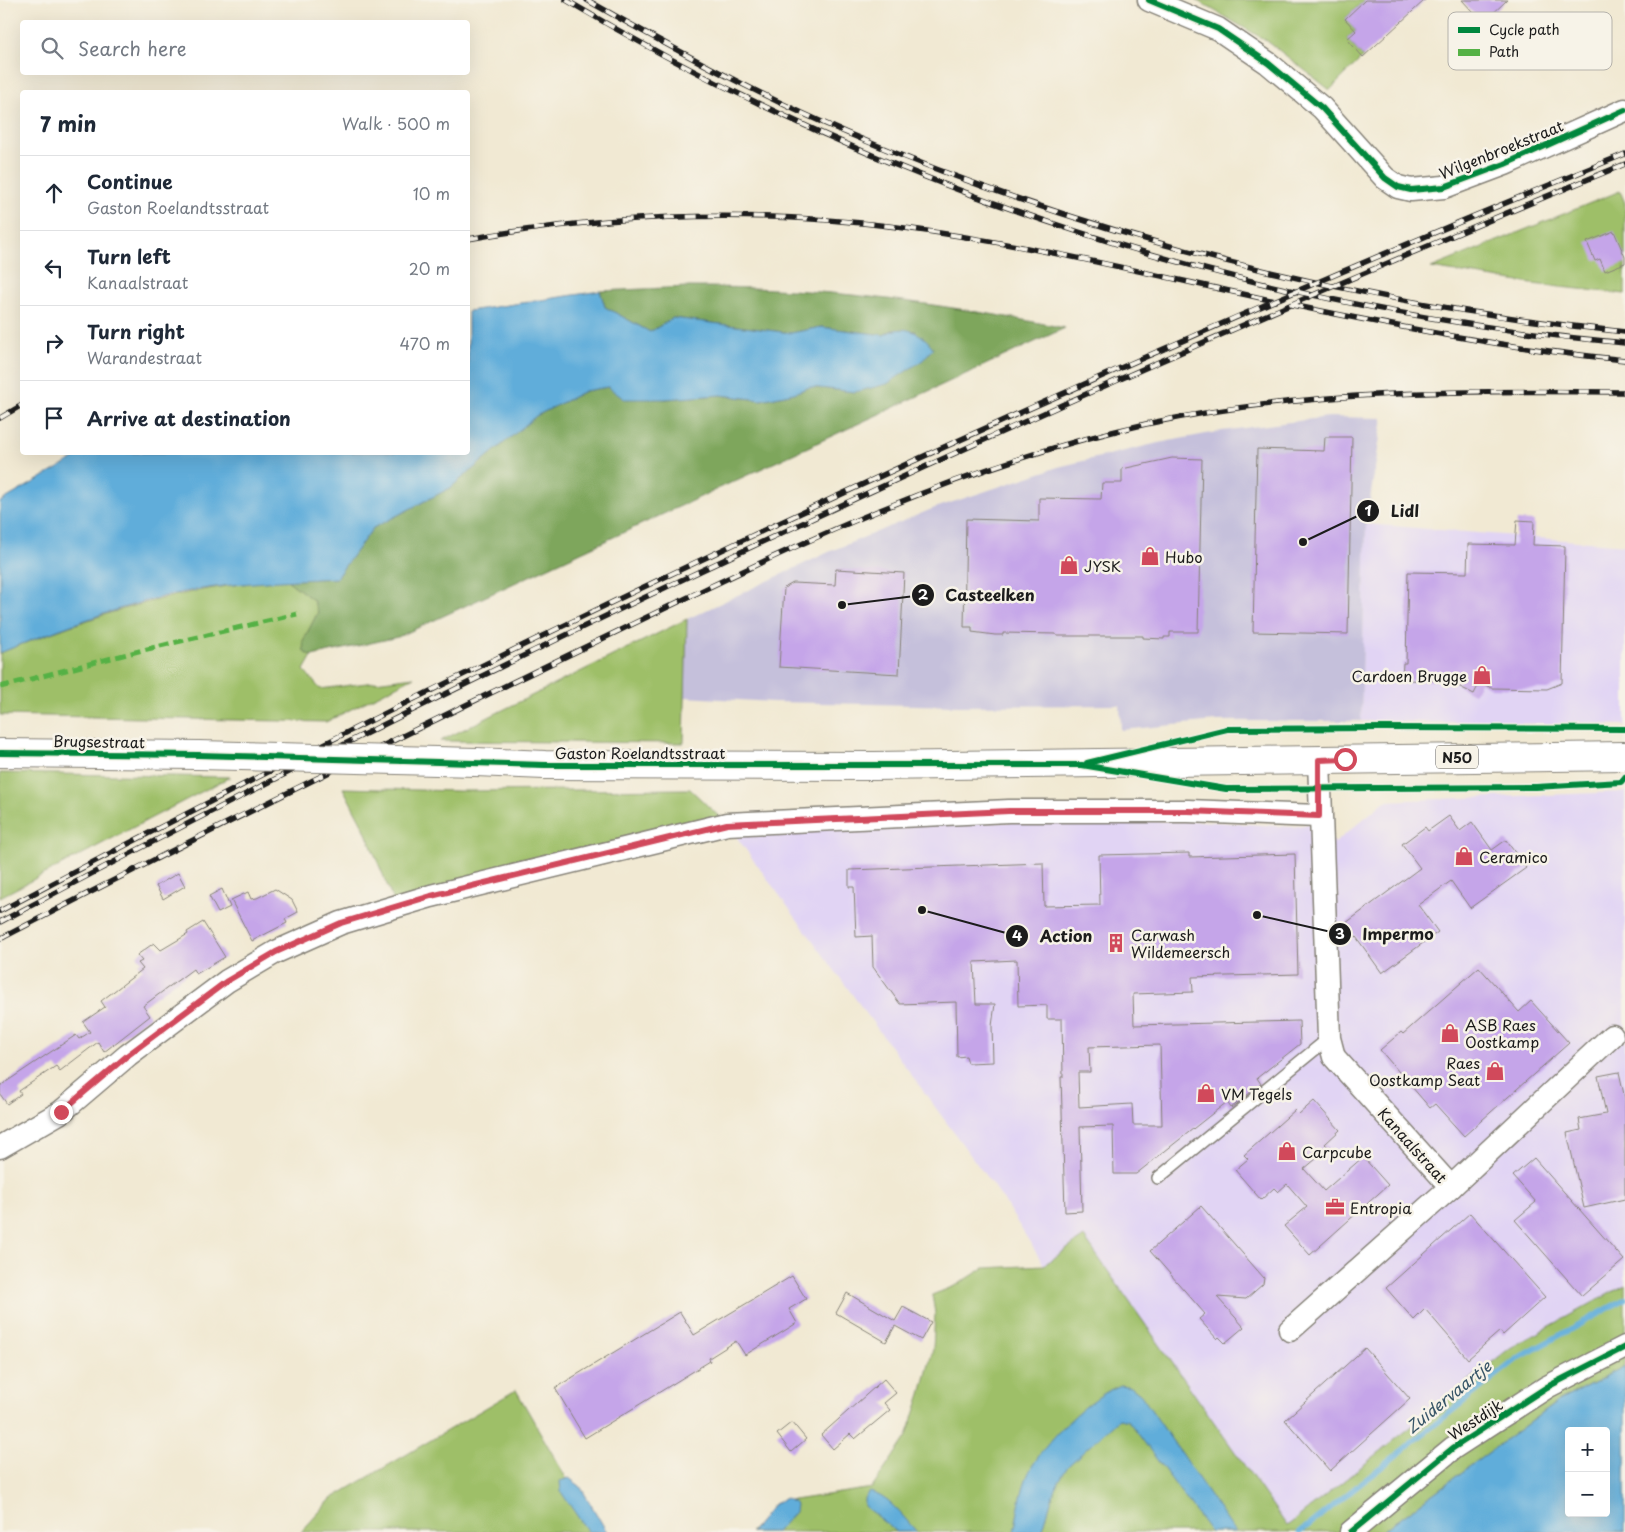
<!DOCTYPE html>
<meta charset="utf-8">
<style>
:root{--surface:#fff;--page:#f2f2f3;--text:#1f2937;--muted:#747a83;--line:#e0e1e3}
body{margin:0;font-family:"Playpen Sans",sans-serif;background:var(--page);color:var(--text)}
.controls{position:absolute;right:15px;bottom:15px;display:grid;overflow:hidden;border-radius:5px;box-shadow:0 5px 20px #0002}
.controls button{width:45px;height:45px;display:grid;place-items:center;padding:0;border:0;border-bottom:1px solid var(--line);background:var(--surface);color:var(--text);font:25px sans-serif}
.stop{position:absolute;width:15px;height:15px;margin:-11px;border:4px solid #d1495b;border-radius:50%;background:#fff}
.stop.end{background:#d1495b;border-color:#fff;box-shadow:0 1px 5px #0008}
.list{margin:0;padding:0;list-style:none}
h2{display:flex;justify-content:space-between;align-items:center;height:65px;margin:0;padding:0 20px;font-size:21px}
h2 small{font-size:16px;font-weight:400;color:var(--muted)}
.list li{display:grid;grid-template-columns:32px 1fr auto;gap:15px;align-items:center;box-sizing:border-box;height:75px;padding:0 20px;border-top:1px solid var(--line)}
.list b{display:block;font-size:19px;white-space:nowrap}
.list p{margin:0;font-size:16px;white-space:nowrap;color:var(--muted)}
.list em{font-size:16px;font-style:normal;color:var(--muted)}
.icon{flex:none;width:28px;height:28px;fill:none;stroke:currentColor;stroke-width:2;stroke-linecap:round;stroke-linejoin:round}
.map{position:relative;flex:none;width:1625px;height:1532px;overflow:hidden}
.search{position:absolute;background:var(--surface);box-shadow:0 5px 20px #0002;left:20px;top:20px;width:450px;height:55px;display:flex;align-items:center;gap:12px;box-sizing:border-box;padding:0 18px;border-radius:5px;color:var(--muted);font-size:19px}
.panel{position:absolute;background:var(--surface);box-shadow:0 5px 20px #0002;left:20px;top:90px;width:450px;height:365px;border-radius:5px}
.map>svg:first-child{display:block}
.built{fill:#e1d4f4}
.industrial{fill:#c5c0db}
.green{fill:#9ebf67;stroke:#5d6e42}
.forest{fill:#7ea65c;stroke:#4d613c}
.water{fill:#61adda;stroke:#3e647b;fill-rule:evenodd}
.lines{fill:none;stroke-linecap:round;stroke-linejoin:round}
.stream{stroke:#61adda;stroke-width:5.5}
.building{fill:#c5a5e9;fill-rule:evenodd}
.service-casing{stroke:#868278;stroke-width:14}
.minor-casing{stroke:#868278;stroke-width:25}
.primary-casing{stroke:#868278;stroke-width:30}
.service{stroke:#fff;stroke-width:11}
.minor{stroke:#fff;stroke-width:22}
.primary{stroke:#fff;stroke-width:28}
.rail-casing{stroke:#1c1c1c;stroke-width:5.5}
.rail{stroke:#f7f3e8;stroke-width:4;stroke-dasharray:11;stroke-linecap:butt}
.primary-bridge-casing{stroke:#868278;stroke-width:30;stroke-linecap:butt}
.primary-bridge{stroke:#fff;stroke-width:28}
.quiet{stroke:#55b145;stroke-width:5;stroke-dasharray:10 5;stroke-linecap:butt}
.cycleway-casing{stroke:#f7f3e8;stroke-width:9}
.cycleway{stroke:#00873e;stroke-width:6}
.route{stroke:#d1495b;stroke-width:6}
.labels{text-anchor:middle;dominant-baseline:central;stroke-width:5;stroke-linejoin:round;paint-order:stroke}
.shield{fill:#f7f3e8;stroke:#5e5c59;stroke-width:1}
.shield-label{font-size:14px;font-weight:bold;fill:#1c1c1c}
.street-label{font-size:15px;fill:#1c1c1c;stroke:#f7f3e8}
.poi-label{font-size:15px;fill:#1c1c1c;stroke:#f7f3e8;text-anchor:start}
.water-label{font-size:16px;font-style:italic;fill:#385668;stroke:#f7f3e8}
.key{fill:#f7f3e8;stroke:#b5b2ab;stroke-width:1}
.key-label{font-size:14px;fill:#1c1c1c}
.leader{fill:none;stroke:#1c1c1c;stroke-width:2}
.callout-dot{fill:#1c1c1c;stroke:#f7f3e8;stroke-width:2}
.mark-label{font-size:15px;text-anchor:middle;font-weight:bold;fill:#fff}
.callout-label{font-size:16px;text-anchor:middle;font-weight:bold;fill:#1c1c1c;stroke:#f7f3e8;stroke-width:5;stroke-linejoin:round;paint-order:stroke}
</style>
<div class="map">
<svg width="1625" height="1532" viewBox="0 0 1625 1532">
<rect width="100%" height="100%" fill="#f7f3e8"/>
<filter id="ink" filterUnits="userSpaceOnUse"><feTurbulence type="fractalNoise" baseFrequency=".02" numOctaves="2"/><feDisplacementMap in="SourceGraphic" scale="10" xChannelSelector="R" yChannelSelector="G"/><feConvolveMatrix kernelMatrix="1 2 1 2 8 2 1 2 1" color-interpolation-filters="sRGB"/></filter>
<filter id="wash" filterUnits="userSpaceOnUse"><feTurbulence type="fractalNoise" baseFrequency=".0096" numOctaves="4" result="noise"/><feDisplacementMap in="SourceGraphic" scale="20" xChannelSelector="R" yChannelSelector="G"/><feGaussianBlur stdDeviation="1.12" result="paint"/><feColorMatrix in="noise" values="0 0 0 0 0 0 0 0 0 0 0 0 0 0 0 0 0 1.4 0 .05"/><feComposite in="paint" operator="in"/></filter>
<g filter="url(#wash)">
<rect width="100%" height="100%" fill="#f1e9d3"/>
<!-- built -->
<g class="built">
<path d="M 1366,524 L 1625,545 L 1625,725 L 1361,721 Z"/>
<path d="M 1625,792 L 1625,1285 L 1510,1348 L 1287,1527 L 1084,1238 L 1044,1265 L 1002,1198 L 727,824 L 1200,821 L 1293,827 L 1312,823 L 1335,843 L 1385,801 Z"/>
</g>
<!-- industrial -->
<path class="industrial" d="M 1328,417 L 1383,418 L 1366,524 L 1361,721 L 1216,721 L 1121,730 L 1120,705 L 960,706 L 773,702 L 685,697 L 687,619 L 831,551 L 932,509 L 1058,467 L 1158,443 L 1222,431 Z"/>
<!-- green -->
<g class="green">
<path d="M 1196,0 L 1365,0 L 1345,19 L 1356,31 L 1347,39 L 1363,57 L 1330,90 L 1267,41 Z"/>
<path d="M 1620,191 L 1625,203 L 1625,294 L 1532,284 L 1431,268 Z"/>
<path d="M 287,580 L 313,600 L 318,612 L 303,641 L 304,652 L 312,656 L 304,670 L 320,689 L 414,677 L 326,722 L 0,715 L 0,653 C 92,615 187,585 287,580 Z"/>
<path d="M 687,619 L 684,743 L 440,741 Z"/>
<path d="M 0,773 L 230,777 L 0,897 Z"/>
<path d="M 343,788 L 458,791 L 690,789 L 727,824 L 396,907 L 364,828 Z"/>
<path d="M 1084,1237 L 1287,1526 L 1510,1348 L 1625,1285 L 1625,1366 L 1557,1402 L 1381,1532 L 750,1532 L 781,1502 L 872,1488 L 907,1436 L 921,1394 L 933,1349 L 935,1313 L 932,1295 L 957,1285 L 984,1268 L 1044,1265 Z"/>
<path d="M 516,1390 L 597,1532 L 301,1532 L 331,1499 Z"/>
</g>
<!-- forest -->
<path class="forest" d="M 687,287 C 816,286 940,303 1065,328 L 398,637 L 312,656 L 304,652 L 303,641 L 318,612 L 313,600 L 287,580 L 336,578 L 373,528 L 450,488 L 536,416 L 585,391 L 608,387 L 665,399 L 721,395 L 761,400 L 794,393 L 810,387 L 855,392 L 916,331 L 892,330 L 884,335 L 821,327 L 791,333 L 673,318 L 650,332 L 605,307 L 600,291 Z"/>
<!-- water -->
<g class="water">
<path d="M 600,291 L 605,307 L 650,332 L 673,318 L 791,333 L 821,327 L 884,335 C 901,323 922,331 933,348 L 923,360 L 887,384 L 855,392 L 810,387 L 794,393 L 761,400 L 721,395 L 665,399 L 624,399 L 608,387 L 585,391 L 536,416 L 450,488 L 373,528 L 336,578 C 278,581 218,583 162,597 C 106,611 53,631 0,653 L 0,502 L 84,453 L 468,452 L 468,311 Z"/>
<path d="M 1625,1366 L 1625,1532 L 1381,1532 L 1557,1402 ZM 1569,1431 L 1606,1431 L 1606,1513 L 1569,1513 Z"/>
<path d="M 1121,1385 L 1131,1387 L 1141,1395 L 1235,1532 L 1210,1532 L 1133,1427 L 1128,1421 L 1119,1419 L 1068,1466 L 1055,1488 L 1042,1532 L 1014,1532 C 1018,1513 1021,1489 1029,1472 C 1044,1442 1090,1396 1121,1385 Z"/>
<path d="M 569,1478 L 580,1486 L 607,1532 L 588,1532 L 561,1492 L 560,1481 Z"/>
<path d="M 869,1492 C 888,1495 904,1518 917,1532 L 896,1532 L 864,1506 L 864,1498 Z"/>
<path d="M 786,1498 L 796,1504 L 795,1512 L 776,1532 L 751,1532 L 774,1504 Z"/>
</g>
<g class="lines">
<!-- stream -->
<path class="stream" d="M 1300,1532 L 1517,1359 L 1625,1299"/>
</g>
<g id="blocks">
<!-- building -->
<g class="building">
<path d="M 1365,0 L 1425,0 L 1363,57 L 1347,39 L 1356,31 L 1345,19 Z"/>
<path d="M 1462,0 L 1507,0 L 1483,23 Z"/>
<path d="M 1614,231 L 1625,257 L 1625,263 L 1605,271 L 1600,259 L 1595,261 L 1587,242 Z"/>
<path d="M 1325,437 L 1352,437 L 1348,634 L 1253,632 L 1257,449 L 1324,451 Z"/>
<path d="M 1172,458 L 1202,459 L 1198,632 L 1170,632 L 1170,637 L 1164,637 L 1164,639 L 1143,638 L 1143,636 L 1057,636 L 1056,634 L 1003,633 L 1003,635 L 995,635 L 972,632 L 972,627 L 964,627 L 966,519 L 1039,521 L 1039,498 L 1101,499 L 1102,483 L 1122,483 L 1122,469 Z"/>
<path d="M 1517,520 L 1534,521 L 1533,545 L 1565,546 L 1562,683 L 1547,689 L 1491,688 L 1480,682 L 1474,694 L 1458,686 L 1458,681 L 1402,680 L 1403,663 L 1406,663 L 1408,572 L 1467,573 L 1468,544 L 1515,545 Z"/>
<path d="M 836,569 L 904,573 L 899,674 L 779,667 L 784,588 L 793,583 L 835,585 Z"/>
<path d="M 1449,816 L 1460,831 L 1472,822 L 1492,850 L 1506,840 L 1526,868 L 1470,908 L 1451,881 L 1418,905 L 1438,932 L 1382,973 L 1346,923 L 1420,868 L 1402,844 L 1425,827 L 1428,831 Z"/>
<path d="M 1189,853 L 1189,857 L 1295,854 L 1298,974 L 1192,977 L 1193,992 L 1133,994 L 1134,1025 L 1299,1021 L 1300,1044 L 1257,1078 L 1261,1084 L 1231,1108 L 1227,1102 L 1136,1174 L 1114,1174 L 1113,1126 L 1080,1127 L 1082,1211 L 1065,1212 L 1061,1077 L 1063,1077 L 1062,1019 L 1047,1019 L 1047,1005 L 1018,1006 L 1017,960 L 974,962 L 976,1004 L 995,1004 L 992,1026 L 993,1062 L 968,1063 L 966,1056 L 957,1057 L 956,1002 L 900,1004 L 873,967 L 872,936 L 856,937 L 854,887 L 849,887 L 849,870 L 1043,863 L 1044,906 L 1100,905 L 1099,855 ZM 1160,1045 L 1162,1125 L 1133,1125 L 1132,1104 L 1079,1107 L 1078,1072 L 1090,1072 L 1089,1047 Z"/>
<path d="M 178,873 L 185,886 L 163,899 L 156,886 Z"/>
<path d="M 222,889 L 230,907 L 218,913 L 209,896 Z"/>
<path d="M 275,889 L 292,900 L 298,912 L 285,919 L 287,923 L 252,941 L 231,900 L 248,892 L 251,899 L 257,898 Z"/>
<path d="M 203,922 L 225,957 L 196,974 L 193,969 L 143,1006 L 150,1016 L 104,1052 L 98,1042 L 60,1071 L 56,1066 L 19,1091 L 21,1094 L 7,1104 L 0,1094 L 0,1086 L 76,1035 L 79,1039 L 90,1032 L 83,1022 L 105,1007 L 101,1001 L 143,969 L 138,963 L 142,961 L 137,955 L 154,943 L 161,950 L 188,934 L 187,932 Z"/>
<path d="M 1479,967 L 1519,1012 L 1531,1001 L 1569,1043 L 1464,1136 L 1435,1104 L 1430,1108 L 1380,1050 L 1401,1032 L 1403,1034 Z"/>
<path d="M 1619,1072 L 1625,1099 L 1625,1199 L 1584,1208 L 1567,1133 L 1581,1130 L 1579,1119 L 1606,1114 L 1598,1076 Z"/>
<path d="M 1314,1101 L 1340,1130 L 1325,1144 L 1329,1148 L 1304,1169 L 1324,1191 L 1363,1157 L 1388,1185 L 1310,1255 L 1284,1226 L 1307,1207 L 1287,1184 L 1278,1192 L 1274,1188 L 1261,1200 L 1235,1170 L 1248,1159 L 1244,1155 L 1295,1110 L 1299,1114 Z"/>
<path d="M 1534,1158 L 1624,1260 L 1582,1296 L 1515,1220 L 1536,1202 L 1513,1176 Z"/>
<path d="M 1201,1206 L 1264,1278 L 1263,1284 L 1246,1299 L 1217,1297 L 1244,1327 L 1225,1343 L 1219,1337 L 1217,1339 L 1199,1319 L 1205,1314 L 1150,1251 Z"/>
<path d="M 1470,1213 L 1545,1297 L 1503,1335 L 1500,1331 L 1468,1359 L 1425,1309 L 1414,1320 L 1386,1288 Z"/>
<path d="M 792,1276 L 806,1299 L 789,1309 L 797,1323 L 745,1355 L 736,1341 L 709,1358 L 710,1361 L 585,1438 L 555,1388 L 680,1312 L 694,1335 Z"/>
<path d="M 847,1293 L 895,1321 L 903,1307 L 931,1322 L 921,1340 L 895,1326 L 886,1342 L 836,1313 Z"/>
<path d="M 1365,1348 L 1410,1399 L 1330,1471 L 1285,1420 Z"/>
<path d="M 884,1379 L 896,1393 L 884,1403 L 890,1410 L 855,1439 L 850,1434 L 833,1449 L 821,1435 Z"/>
<path d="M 792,1422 L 806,1439 L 791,1452 L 777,1434 Z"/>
</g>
</g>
</g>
<g filter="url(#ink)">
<use href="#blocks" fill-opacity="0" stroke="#868278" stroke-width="1"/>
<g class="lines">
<!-- service casing -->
<g class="service-casing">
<path id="service" d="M 1158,1178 L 1329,1038"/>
</g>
<!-- minor casing -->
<g class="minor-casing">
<g id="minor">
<path d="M 1149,0 L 1218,29 L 1268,63 L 1322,108 L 1385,178 L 1398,187 L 1411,190 L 1444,187 L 1505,164 L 1625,110"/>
<path d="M 0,1147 L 61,1112 L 128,1055 L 227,981 L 276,952 L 341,923 L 431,896 L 727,824 L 1009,811 L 1188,811 L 1319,816"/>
<path d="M 1451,1187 L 1612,1036"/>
<path d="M 1290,1330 L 1451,1187 L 1334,1057 L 1329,1038 L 1319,760"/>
<path d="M 1351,1532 L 1453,1448 L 1547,1387 L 1625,1347"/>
</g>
</g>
<!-- primary casing -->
<g class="primary-casing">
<g id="primary">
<path d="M 0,753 L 198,755"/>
<path d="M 476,762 L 545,765 L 874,766 L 1625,756"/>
</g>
</g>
<!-- service -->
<use href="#service" class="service"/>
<!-- minor -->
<use href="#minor" class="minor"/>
<!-- primary -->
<use href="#primary" class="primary"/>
<!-- rail casing -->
<g class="rail-casing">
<g id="rail">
<path d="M 566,0 C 891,193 1248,309 1625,343"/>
<path d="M 587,0 C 672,48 758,95 847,133 C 1096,239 1357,304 1625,332"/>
<path d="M 468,239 C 609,214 754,209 897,227 C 1024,243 1149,274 1275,301"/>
<path d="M 1292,305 C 1403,328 1513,349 1625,360"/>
<path d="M 0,418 L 22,405"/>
<path d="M 0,911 C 529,631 1071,379 1625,154"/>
<path d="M 0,922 C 528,641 1072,391 1625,164"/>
<path d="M 0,939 C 191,839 385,744 579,650 C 763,561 945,468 1146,424 C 1304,390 1464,390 1625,392"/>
</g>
</g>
<!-- rail -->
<use href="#rail" class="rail"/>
<!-- primary-bridge casing -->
<g class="primary-bridge-casing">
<path id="primary-bridge" d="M 198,755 L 476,762"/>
</g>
<!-- primary-bridge -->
<use href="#primary-bridge" class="primary-bridge"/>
<!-- quiet -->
<path class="quiet" d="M 0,687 L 143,650 L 297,614"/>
<!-- cycleway casing -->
<g class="cycleway-casing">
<g id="cycleway">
<path d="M 1149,0 L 1218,29 L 1268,63 L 1322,108 L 1385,178 L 1398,187 L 1411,190 L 1444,187 L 1505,164 L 1625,110"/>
<path d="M 0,753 L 198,755 L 545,765 L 1082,765 L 1226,789 L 1536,787 L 1621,782 L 1625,777"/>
<path d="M 1087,763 L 1227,729 L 1380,728 L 1625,729"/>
<path d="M 1351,1532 L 1453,1448 L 1547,1387 L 1625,1347"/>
</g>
</g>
<!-- cycleway -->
<use href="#cycleway" class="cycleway"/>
</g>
</g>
<g class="lines" filter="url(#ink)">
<!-- route -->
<path class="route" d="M 61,1112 L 128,1055 L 227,981 L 276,952 L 341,923 L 431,896 L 727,824 L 1009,811 L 1188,811 L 1319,816 L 1319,760 L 1345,759"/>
</g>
<!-- icons -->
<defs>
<g id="shop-bare" transform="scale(1.5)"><path d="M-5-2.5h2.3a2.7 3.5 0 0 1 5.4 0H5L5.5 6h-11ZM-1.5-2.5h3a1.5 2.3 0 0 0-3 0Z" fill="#d1495b" stroke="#f7f3e8" stroke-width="2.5" paint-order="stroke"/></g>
<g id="building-bare" transform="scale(1.5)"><path d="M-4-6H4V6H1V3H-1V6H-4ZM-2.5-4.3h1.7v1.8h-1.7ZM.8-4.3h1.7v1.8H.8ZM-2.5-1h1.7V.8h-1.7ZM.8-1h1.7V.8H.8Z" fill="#d1495b" stroke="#f7f3e8" stroke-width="2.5" paint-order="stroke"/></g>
<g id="office-bare" transform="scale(1.5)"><path d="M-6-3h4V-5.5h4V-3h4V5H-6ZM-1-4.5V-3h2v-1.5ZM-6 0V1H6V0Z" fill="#d1495b" stroke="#f7f3e8" stroke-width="2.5" paint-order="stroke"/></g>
</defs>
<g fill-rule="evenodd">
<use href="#shop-bare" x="1150" y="556"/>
<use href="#shop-bare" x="1069" y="565"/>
<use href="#shop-bare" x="1482" y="675"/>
<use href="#shop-bare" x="1464" y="856"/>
<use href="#building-bare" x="1116" y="943"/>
<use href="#shop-bare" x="1450" y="1033"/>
<use href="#shop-bare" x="1495" y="1071"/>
<use href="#shop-bare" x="1206" y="1093"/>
<use href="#shop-bare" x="1287" y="1151"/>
<use href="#office-bare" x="1335" y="1207"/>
</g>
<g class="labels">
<!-- shield labels -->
<rect class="shield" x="1436" y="745.5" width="42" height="23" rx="4"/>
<g class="shield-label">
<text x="1457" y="757">N50</text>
</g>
<!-- street labels -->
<g class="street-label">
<text transform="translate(1501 149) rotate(-22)">Wilgenbroekstraat</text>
<text transform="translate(99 741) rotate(1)">Brugsestraat</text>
<text x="640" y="752">Gaston Roelandtsstraat</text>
<text transform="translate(1413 1145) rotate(48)">Kanaalstraat</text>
<text transform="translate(1475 1419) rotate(-33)">Westdijk</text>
</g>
<!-- poi labels -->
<g class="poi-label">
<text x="1165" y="556">Hubo</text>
<text x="1084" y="565">JYSK</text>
<text x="1467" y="675" text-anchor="end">Cardoen Brugge</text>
<text x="1479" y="856">Ceramico</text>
<text x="1131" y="934">Carwash<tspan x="1131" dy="17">Wildemeersch</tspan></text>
<text x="1465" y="1024">ASB Raes<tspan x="1465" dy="17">Oostkamp</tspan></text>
<text x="1480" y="1062" text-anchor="end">Raes<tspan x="1480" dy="17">Oostkamp Seat</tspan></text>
<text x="1221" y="1093">VM Tegels</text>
<text x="1302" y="1151">Carpcube</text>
<text x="1350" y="1207">Entropia</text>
</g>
<!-- water labels -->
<g class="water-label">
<text transform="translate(1448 1396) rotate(-39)">Zuidervaartje</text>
</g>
</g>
<!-- legend -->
<rect x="1448" y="12" width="164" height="58" rx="8" class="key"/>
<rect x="1458" y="27" width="22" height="6" fill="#00873e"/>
<rect x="1458" y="49" width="22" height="7" fill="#55b145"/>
<g class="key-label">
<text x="1489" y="35">Cycle path</text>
<text x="1489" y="57">Path</text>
</g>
<!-- callouts -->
<path class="leader" d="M1303 542L1368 511M842 605L923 595M1257 915L1340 934M922 910L1017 936"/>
<g class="callout-dot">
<circle cx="1303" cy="542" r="5"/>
<circle cx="842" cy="605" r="5"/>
<circle cx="1257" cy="915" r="5"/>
<circle cx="922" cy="910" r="5"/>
<circle cx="1368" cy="511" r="12"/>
<circle cx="923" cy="595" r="12"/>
<circle cx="1340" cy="934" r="12"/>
<circle cx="1017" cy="936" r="12"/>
</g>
<g class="mark-label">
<text x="1368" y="516">1</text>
<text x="923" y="600">2</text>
<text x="1340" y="939">3</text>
<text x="1017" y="941">4</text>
</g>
<g class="callout-label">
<text x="1405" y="517">Lidl</text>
<text x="990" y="601">Casteelken</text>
<text x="1398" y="940">Impermo</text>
<text x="1066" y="942">Action</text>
</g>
</svg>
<div class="controls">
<button>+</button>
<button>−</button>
</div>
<div class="stop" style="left:1345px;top:759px"></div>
<div class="stop end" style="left:61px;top:1112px"></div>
<div class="search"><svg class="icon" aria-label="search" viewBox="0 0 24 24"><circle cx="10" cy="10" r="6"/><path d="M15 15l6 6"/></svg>Search here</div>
<section class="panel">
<h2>7 min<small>Walk · 500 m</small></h2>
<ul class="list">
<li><svg class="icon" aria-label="ahead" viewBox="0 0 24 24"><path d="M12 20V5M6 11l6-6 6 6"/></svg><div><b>Continue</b><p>Gaston Roelandtsstraat</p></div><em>10 m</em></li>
<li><svg class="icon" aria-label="left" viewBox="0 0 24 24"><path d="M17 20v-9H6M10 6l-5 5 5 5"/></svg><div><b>Turn left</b><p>Kanaalstraat</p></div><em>20 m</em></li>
<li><svg class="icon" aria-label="right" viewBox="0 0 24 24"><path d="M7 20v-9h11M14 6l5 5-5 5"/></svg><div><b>Turn right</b><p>Warandestraat</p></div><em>470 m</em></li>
<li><svg class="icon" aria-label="arrive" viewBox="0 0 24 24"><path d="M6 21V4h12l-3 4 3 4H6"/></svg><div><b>Arrive at destination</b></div></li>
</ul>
</section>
</div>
